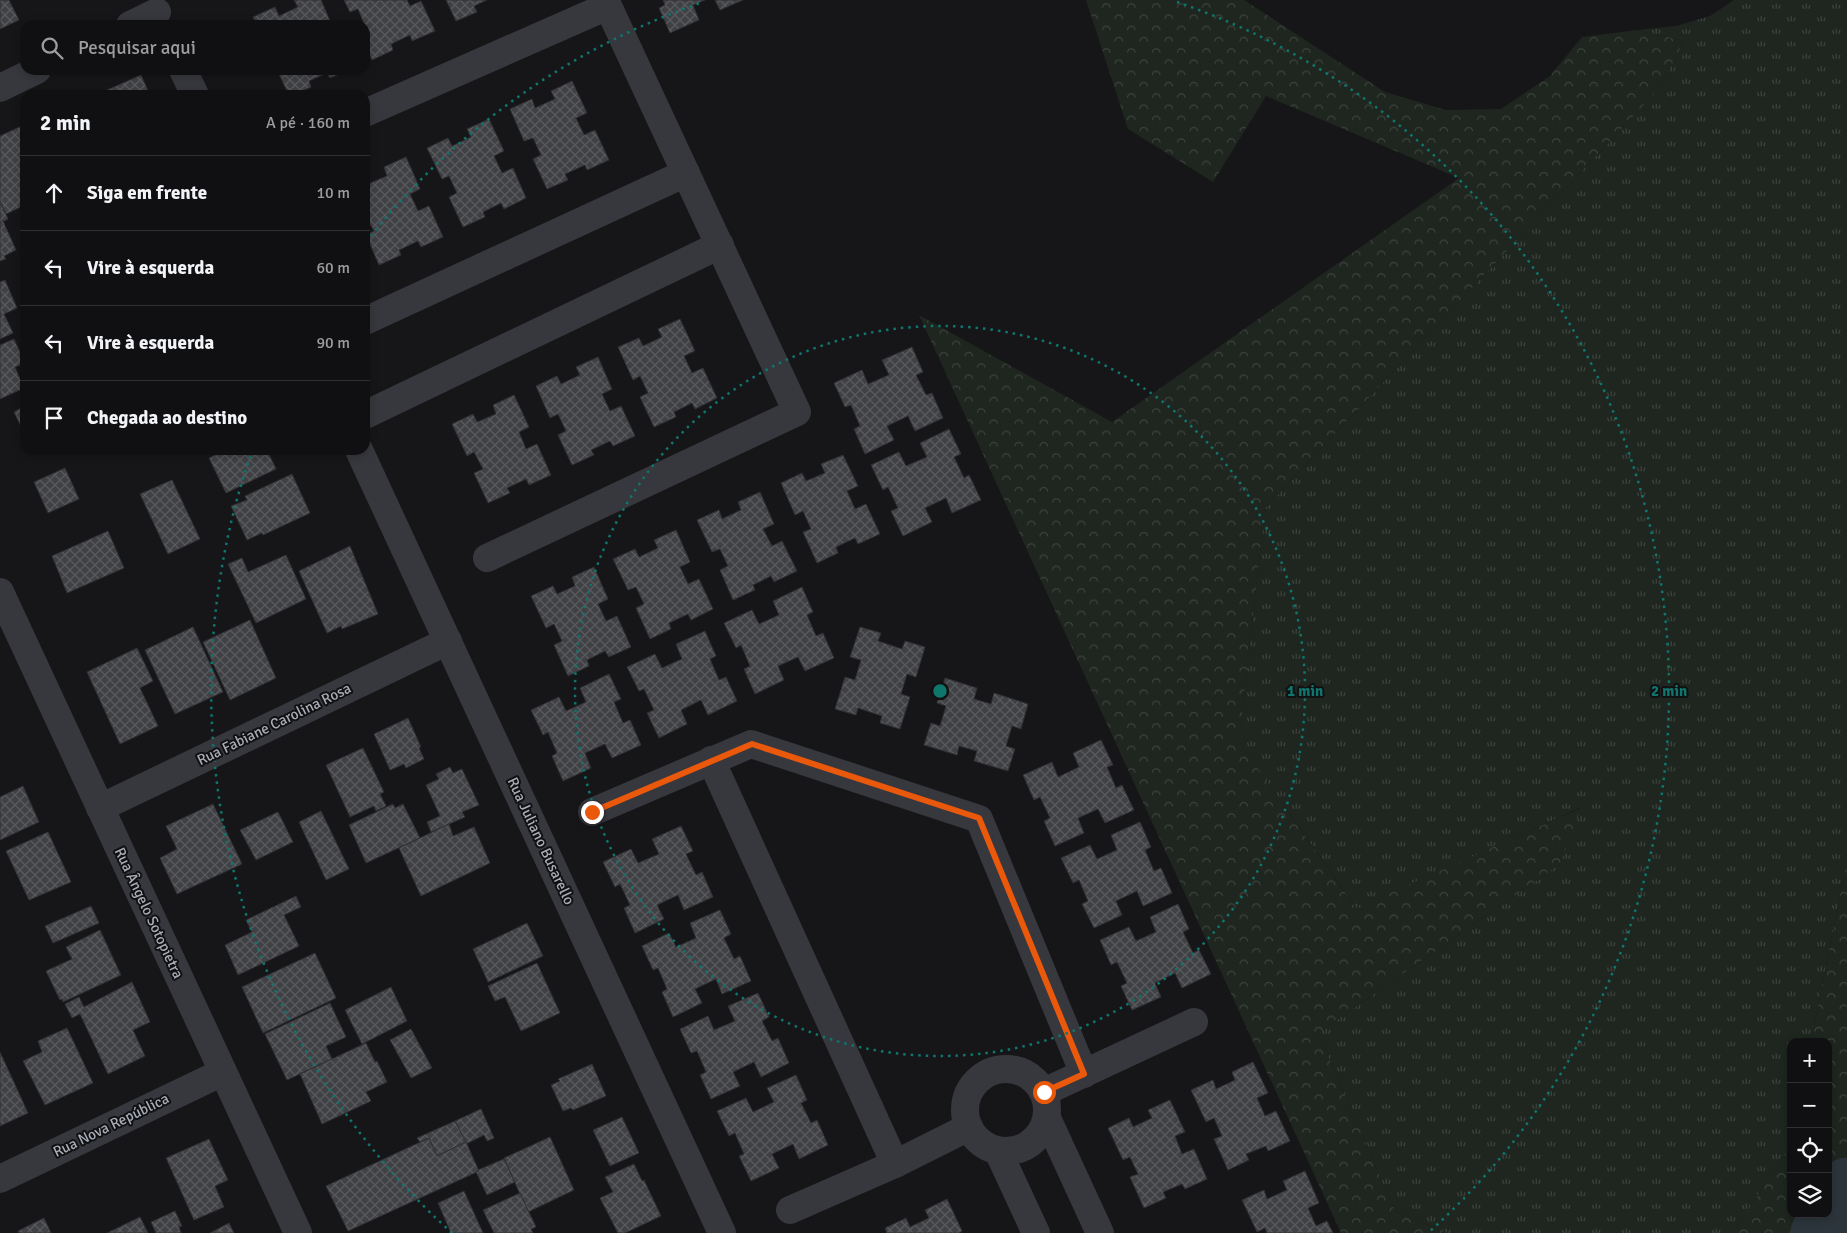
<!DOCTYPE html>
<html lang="pt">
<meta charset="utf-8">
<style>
:root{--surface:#101012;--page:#1e1e20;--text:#f1f3f6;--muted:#9c9d9f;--line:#303032}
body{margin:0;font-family:Signika,sans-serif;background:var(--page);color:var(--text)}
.controls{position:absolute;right:15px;bottom:15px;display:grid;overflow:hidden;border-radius:10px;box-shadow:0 2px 8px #0003}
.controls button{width:45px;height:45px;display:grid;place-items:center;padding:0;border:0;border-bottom:1px solid var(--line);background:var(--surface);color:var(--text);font:25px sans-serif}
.stop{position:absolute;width:15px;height:15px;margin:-11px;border:4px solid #ea580c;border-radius:50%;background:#fff}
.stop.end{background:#ea580c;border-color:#fff;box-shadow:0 1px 5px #0008}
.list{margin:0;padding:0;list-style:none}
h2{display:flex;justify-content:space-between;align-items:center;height:65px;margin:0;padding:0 20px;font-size:21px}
h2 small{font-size:16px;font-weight:400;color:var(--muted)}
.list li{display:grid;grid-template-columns:32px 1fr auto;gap:15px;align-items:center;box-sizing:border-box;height:75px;padding:0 20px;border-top:1px solid var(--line)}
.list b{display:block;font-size:19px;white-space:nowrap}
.list em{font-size:16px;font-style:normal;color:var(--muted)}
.icon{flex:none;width:28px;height:28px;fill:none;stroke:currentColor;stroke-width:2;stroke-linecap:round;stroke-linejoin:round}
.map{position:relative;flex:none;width:1847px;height:1233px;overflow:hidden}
.search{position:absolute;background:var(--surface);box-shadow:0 2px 8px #0003;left:20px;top:20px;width:350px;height:55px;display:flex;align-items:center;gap:12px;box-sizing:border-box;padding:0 18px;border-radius:15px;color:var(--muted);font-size:19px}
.panel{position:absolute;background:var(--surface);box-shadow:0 2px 8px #0003;left:20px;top:90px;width:350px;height:365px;border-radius:15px}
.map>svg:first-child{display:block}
.grass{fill:url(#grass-tufts)}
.forest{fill:url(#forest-crowns)}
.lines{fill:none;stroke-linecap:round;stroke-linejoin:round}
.river{stroke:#2c353c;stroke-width:55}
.building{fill:url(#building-cross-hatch);stroke:#303034}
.street{stroke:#37383d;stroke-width:28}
.route{stroke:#ea580c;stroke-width:6}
.ring{fill:none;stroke:#0f766e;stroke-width:2.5;stroke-dasharray:2.5 5}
.labels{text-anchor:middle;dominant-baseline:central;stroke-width:4;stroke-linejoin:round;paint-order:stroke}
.street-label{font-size:15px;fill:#a8adb8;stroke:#111113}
.centre{fill:#0f766e;stroke:#111113;stroke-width:2.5}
.ring-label{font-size:15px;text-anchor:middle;font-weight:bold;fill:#0f766e;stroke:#111113;stroke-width:4;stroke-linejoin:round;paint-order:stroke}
</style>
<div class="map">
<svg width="1847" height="1233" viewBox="0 0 1847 1233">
<defs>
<pattern id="grass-tufts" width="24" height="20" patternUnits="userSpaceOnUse" patternTransform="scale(1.25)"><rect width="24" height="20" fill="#1e261f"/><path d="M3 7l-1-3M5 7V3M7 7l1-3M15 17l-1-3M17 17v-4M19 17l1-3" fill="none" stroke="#3c433d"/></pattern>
<pattern id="forest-crowns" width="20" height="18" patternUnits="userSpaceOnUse" patternTransform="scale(1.25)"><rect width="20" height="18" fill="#1e261f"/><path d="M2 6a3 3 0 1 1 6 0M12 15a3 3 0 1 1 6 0" fill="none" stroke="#3c433d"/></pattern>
<pattern id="building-cross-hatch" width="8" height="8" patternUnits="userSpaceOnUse" patternTransform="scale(1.25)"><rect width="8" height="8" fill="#404145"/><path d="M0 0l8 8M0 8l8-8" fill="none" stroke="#595a5e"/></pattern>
</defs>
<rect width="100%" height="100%" fill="#161618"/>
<!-- grass -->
<path class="grass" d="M 1734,0 L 1847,0 L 1847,860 L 1811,1042 L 1791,1042 L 1791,1144 L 1733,1233 L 1447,1233 L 1395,1211 L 1318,1033 L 1560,864 L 1580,808 L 1357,909 L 1239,742 L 1265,508 L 1659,89 L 1684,41 L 1637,30 L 1676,26 L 1710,16 Z"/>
<!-- forest -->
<g class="forest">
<path d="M 1086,0 L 1244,0 L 1385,92 L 1446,110 L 1501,109 L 1550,76 L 1582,37 L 1637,30 L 1684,41 L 1659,89 L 1265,508 L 1239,742 L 1356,908 L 1581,808 L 1560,864 L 1318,1033 L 1395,1211 L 1447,1233 L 1341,1233 L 919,315 L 1112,422 L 1459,178 L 1266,96 L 1213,182 L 1128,129 Z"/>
<path d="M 1847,860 L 1847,1233 L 1733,1233 L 1791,1144 L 1791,1214 L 1828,1214 L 1828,1042 L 1811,1042 Z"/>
</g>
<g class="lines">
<!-- river -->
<path class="river" d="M 1818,1233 L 1847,1185"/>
</g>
<!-- building -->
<g class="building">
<path d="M 0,0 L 9,0 L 19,20 L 0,29 Z"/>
<path d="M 294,0 L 321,0 L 330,21 L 321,25 L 257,25 L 253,17 L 275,7 L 279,16 L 298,7 Z"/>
<path d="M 344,0 L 407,0 L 410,6 L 421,1 L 435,31 L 412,41 L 410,35 L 391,44 L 393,50 L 372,60 L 365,45 L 365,26 L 358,9 L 350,12 Z"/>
<path d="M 446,0 L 487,0 L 474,6 L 477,12 L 456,21 Z"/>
<path d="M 663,0 L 705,0 L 693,5 L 699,20 L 670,33 L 659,8 L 665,5 Z"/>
<path d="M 715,0 L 743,0 L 720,10 Z"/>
<path d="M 277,70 L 348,70 L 330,78 L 327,73 L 309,81 L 311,87 L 293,95 L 289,95 Z"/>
<path d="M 141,75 L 150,95 L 96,95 Z"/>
<path d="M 572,81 L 587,113 L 576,118 L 584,135 L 595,130 L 609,160 L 587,170 L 585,165 L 565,174 L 568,180 L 547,189 L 533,159 L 541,155 L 533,138 L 524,141 L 510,109 L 532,99 L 535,108 L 555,99 L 551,91 Z"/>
<path d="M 489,119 L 504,151 L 494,156 L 502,173 L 513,168 L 526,198 L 504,209 L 501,203 L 483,212 L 485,217 L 463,227 L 449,197 L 457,193 L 449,176 L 442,179 L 427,148 L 448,138 L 452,146 L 471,137 L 467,129 Z"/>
<path d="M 24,125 L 25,205 L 6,214 L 0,201 L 0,136 Z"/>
<path d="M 406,157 L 420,189 L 410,194 L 418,211 L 429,206 L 443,237 L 421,247 L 418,241 L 399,250 L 401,255 L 379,265 L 366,235 L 374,231 L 365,215 L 365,177 L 368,184 L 387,176 L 384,167 Z"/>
<path d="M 0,201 L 8,219 L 0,223 Z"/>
<path d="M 3,221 L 16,250 L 4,256 L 6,259 L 0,261 L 0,223 Z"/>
<path d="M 5,280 L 17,308 L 4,314 L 13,333 L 0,339 L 0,282 Z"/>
<path d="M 680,319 L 695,351 L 684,356 L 692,373 L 703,368 L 717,398 L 695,409 L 692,403 L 674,412 L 676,417 L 654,427 L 640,397 L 648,393 L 640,376 L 633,380 L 618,347 L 639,338 L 643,346 L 662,337 L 658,329 Z"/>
<path d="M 14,339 L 25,363 L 15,367 L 24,388 L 0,399 L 0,345 Z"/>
<path d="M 912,347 L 923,372 L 916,375 L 926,395 L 932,393 L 943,418 L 915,431 L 908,416 L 887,426 L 894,440 L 865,454 L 854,429 L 860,426 L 851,405 L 845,407 L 834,383 L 862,370 L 868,384 L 889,375 L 882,360 Z"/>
<path d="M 598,357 L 612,389 L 602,394 L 610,411 L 621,406 L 635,436 L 613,446 L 610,441 L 591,450 L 594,455 L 572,465 L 558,435 L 566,431 L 558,414 L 550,418 L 536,386 L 557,376 L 561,384 L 580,375 L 576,367 Z"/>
<path d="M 514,395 L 529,427 L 519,432 L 526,449 L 537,444 L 551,475 L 529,485 L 526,479 L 507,488 L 510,493 L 488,503 L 474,473 L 483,469 L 474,452 L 467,456 L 452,424 L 473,414 L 477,422 L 496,414 L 493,405 Z"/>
<path d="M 25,402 L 25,435 L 14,412 L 23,407 L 22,403 Z"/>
<path d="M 949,429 L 961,454 L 954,457 L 964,478 L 969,475 L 981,500 L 952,513 L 946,498 L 925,508 L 932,522 L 903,536 L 891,511 L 898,508 L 888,487 L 883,490 L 871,465 L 899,452 L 906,466 L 927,457 L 920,443 Z"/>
<path d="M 226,450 L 267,450 L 276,469 L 226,493 L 209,458 Z"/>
<path d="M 843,455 L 858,486 L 847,491 L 855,509 L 866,504 L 880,534 L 858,544 L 855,538 L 836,547 L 838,553 L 817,563 L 803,532 L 811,529 L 803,511 L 795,515 L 781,483 L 802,473 L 806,481 L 825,473 L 821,464 Z"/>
<path d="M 65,468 L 79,499 L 48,513 L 34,482 Z"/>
<path d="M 292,474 L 310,513 L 263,535 L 262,533 L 247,540 L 231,506 L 247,500 L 245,496 Z"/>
<path d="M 172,480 L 200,539 L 168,554 L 140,494 Z"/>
<path d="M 760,492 L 774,524 L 763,529 L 772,546 L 782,541 L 797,571 L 774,582 L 771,576 L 753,585 L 755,590 L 733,600 L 720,570 L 728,566 L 720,549 L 712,552 L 697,520 L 719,510 L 722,519 L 741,510 L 738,502 Z"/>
<path d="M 676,530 L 690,562 L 680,567 L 688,584 L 699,579 L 713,609 L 691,620 L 688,614 L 669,623 L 671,629 L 650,639 L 636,608 L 644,604 L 636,587 L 628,590 L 613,559 L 635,549 L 639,557 L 658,548 L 654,540 Z"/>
<path d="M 108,531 L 124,568 L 67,593 L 52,556 Z"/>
<path d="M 350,546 L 378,614 L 342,629 L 341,626 L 327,633 L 299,571 Z"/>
<path d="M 286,555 L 306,599 L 256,623 L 228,564 L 242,558 L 248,572 Z"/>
<path d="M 594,567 L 608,599 L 598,604 L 606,621 L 617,616 L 631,647 L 609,657 L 605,651 L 587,660 L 589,666 L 568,676 L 554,645 L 562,641 L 554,624 L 546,628 L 531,596 L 553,586 L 557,594 L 575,586 L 572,577 Z"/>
<path d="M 802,587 L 813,612 L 807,615 L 816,636 L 823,633 L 834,658 L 805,671 L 798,657 L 778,666 L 784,680 L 755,694 L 744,669 L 750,666 L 741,645 L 736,648 L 724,623 L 752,610 L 759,624 L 779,615 L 773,601 Z"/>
<path d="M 250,620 L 276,678 L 230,700 L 203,642 Z"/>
<path d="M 193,627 L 223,692 L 175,714 L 145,650 Z"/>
<path d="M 860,627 L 881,633 L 878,641 L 902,649 L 905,641 L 925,647 L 916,677 L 907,674 L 901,694 L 910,697 L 900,729 L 880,723 L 882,716 L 858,708 L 856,715 L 835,709 L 845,677 L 855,680 L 861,660 L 850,657 Z"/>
<path d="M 705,631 L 716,656 L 710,659 L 719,680 L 726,677 L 737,701 L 708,715 L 701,700 L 681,710 L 687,724 L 659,738 L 647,713 L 654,710 L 644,689 L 639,691 L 627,667 L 655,654 L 662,668 L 682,659 L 676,644 Z"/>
<path d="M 137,648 L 153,681 L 140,688 L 158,726 L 120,744 L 87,672 Z"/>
<path d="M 609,674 L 621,699 L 614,702 L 623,723 L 630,720 L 641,745 L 612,758 L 605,744 L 585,753 L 591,768 L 563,781 L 552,756 L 557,753 L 548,732 L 543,735 L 531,710 L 559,697 L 566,711 L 586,702 L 580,688 Z"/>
<path d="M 945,678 L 977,688 L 974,699 L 991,704 L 994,693 L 1028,704 L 1021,729 L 1012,726 L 1006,746 L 1015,749 L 1008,771 L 974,761 L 977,751 L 959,746 L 957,755 L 924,745 L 931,723 L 940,726 L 946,706 L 937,703 Z"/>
<path d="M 408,718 L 421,747 L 419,748 L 424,759 L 406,768 L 404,764 L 390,770 L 374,734 Z"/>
<path d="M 1101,740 L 1113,765 L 1107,767 L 1116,788 L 1122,785 L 1134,810 L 1105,823 L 1098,809 L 1078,818 L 1084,833 L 1055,846 L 1044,821 L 1050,818 L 1040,797 L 1034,800 L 1023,775 L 1052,762 L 1058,777 L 1079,767 L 1073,753 Z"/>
<path d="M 363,748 L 384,792 L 380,794 L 386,806 L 376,811 L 374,806 L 350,817 L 326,765 Z"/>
<path d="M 450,767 L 453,773 L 462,769 L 479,805 L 462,812 L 465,817 L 431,832 L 427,822 L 440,816 L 426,785 L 439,779 L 436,774 Z"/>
<path d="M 23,786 L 39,822 L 0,840 L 0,797 Z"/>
<path d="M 213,804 L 242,864 L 177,894 L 160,858 L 177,849 L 166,826 Z"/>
<path d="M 393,804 L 395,808 L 403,804 L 420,838 L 366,863 L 349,825 Z"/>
<path d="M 321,811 L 349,869 L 326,880 L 299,822 Z"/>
<path d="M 278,812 L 293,842 L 256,860 L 240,830 Z"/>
<path d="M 1140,822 L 1151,847 L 1145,850 L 1154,871 L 1161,868 L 1172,893 L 1143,906 L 1137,891 L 1116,901 L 1122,915 L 1094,928 L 1082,904 L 1088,901 L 1079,880 L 1073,883 L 1061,858 L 1090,845 L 1097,859 L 1117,850 L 1111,835 Z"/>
<path d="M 449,824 L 453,836 L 474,827 L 490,863 L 421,896 L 399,848 Z"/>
<path d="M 681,826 L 693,851 L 686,854 L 696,875 L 702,872 L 713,897 L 684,910 L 678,895 L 657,905 L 664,919 L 635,933 L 624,908 L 630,905 L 620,884 L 615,887 L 603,862 L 631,849 L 638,863 L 659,854 L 652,839 Z"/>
<path d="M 48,832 L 71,882 L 29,900 L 6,851 Z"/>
<path d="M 296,896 L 301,907 L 284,915 L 299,946 L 238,975 L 225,945 L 252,932 L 246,920 Z"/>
<path d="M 1178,904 L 1189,929 L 1183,932 L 1193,953 L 1199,950 L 1211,974 L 1182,988 L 1175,973 L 1155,983 L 1161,997 L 1132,1010 L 1121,986 L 1127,983 L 1117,962 L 1111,965 L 1100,940 L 1129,927 L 1136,941 L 1156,932 L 1150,917 Z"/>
<path d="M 91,906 L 99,923 L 53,943 L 45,926 Z"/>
<path d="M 720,910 L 731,934 L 724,938 L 734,959 L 740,956 L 751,981 L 722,994 L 716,979 L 695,989 L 702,1003 L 673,1017 L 662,992 L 667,989 L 658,968 L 653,970 L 642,946 L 669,933 L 676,947 L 696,938 L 690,923 Z"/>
<path d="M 527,923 L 543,956 L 488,982 L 473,949 Z"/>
<path d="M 100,930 L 121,975 L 63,1002 L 62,999 L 60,1000 L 46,971 L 72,959 L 66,947 Z"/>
<path d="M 315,953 L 336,998 L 263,1033 L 242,987 Z"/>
<path d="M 537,963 L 560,1013 L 521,1031 L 505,997 L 495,1001 L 488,986 Z"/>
<path d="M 132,982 L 150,1022 L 133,1030 L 145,1056 L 108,1074 L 80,1014 L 72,1018 L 65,1004 L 79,997 L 84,1007 Z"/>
<path d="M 391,987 L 407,1021 L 362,1044 L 345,1010 Z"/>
<path d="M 758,993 L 769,1017 L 762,1021 L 772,1041 L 778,1038 L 789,1063 L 761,1077 L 754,1062 L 733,1072 L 740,1086 L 711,1099 L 700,1075 L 706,1072 L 697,1051 L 691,1053 L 680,1029 L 708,1016 L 714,1030 L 735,1021 L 728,1006 Z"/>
<path d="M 330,1003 L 346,1037 L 326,1046 L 332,1059 L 287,1080 L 265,1034 Z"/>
<path d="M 67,1028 L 93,1083 L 45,1105 L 23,1061 L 42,1052 L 38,1041 Z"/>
<path d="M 411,1029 L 432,1068 L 411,1078 L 390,1040 Z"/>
<path d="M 366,1043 L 375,1062 L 377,1061 L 387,1082 L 366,1092 L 371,1101 L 322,1124 L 300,1074 Z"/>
<path d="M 0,1052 L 28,1113 L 0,1126 Z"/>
<path d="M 1253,1062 L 1268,1093 L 1257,1098 L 1265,1116 L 1276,1111 L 1290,1141 L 1268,1151 L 1266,1146 L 1246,1154 L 1249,1160 L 1228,1170 L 1214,1139 L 1222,1136 L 1214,1118 L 1206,1122 L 1191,1090 L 1213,1080 L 1216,1089 L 1235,1080 L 1232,1072 Z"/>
<path d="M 592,1064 L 606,1096 L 573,1110 L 571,1108 L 563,1111 L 551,1085 L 560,1081 L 558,1079 Z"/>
<path d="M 796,1075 L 807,1100 L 801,1103 L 811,1123 L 817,1120 L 828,1145 L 799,1159 L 793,1144 L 772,1154 L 779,1168 L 751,1181 L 739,1156 L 744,1154 L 735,1133 L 729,1136 L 717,1111 L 746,1098 L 753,1112 L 774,1102 L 767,1088 Z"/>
<path d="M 1170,1100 L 1185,1132 L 1175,1136 L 1182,1154 L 1194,1149 L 1207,1179 L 1185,1189 L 1182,1184 L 1163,1192 L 1166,1198 L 1144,1208 L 1130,1177 L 1138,1174 L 1130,1157 L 1123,1160 L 1108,1128 L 1129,1118 L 1133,1127 L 1152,1118 L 1148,1110 Z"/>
<path d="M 481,1109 L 494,1138 L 487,1141 L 484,1135 L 466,1144 L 455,1121 Z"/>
<path d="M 622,1117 L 639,1153 L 610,1166 L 593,1130 Z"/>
<path d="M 455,1121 L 466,1142 L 437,1156 L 429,1138 L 420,1142 L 417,1138 Z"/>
<path d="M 550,1137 L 574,1190 L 528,1212 L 504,1158 Z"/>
<path d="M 429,1138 L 437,1156 L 466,1142 L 479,1171 L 348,1231 L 326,1186 Z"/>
<path d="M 209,1139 L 228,1180 L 215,1186 L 224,1207 L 194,1220 L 166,1158 Z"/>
<path d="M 504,1159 L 515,1182 L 487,1195 L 476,1172 L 479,1171 L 478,1170 Z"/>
<path d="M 634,1164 L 642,1181 L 644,1180 L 661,1216 L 625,1233 L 618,1233 L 600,1198 L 613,1192 L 605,1177 Z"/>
<path d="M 1305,1171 L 1319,1203 L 1308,1208 L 1316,1226 L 1327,1221 L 1333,1233 L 1267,1233 L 1265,1228 L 1257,1232 L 1242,1200 L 1264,1190 L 1267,1199 L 1287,1190 L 1283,1181 Z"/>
<path d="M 464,1191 L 483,1233 L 451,1233 L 438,1203 Z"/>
<path d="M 520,1193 L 536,1227 L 531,1229 L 533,1233 L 494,1233 L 483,1210 Z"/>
<path d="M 947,1199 L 962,1231 L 959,1233 L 887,1233 L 885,1228 L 906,1218 L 910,1227 L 929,1218 L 925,1210 Z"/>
<path d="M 175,1211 L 182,1226 L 179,1227 L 181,1233 L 156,1233 L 151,1222 Z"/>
<path d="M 140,1217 L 148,1233 L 107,1233 Z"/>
<path d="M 44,1218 L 51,1233 L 19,1233 L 18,1231 Z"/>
<path d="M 229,1223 L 234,1233 L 210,1233 Z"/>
</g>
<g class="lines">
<!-- street -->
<g class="street">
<path d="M 130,25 L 157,12"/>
<path d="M 183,70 L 195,95"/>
<path d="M 0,88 L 37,70"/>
<path d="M 365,113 L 608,6 L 797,412 L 487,558"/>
<path d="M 365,321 L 686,173"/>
<path d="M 365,415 L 720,245"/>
<path d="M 359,450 L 722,1233"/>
<path d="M 0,592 L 298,1233"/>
<path d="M 711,760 L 895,1164"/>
<path d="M 100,808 L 448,641"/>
<path d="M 592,812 L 751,744 L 979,819 L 1084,1074"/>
<circle cx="1006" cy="1110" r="41"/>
<path d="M 1044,1092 L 1194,1022"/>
<path d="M 1047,1118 L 1100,1233"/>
<path d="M 998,1151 L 1036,1233"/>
<path d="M 0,1179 L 223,1072"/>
<path d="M 790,1210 L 895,1164 L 969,1127"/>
</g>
</g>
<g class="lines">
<!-- route -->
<path class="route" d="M 592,812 L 752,744 L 979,818 L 1084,1074 L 1044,1092"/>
</g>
<!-- distance rings -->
<g class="ring">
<circle cx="940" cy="691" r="365"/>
<path d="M452 1233A729 729 0 0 1 251 454M366 242A729 729 0 0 1 703 2M1177 2A729 729 0 0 1 1428 1233"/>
</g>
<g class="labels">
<!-- street labels -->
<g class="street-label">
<text transform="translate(274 724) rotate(-26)">Rua Fabiane Carolina Rosa</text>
<text transform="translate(541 841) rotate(65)">Rua Juliano Busarello</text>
<text transform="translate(149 913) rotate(65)">Rua Ângelo Sotopietra</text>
<text transform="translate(111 1125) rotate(-26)">Rua Nova República</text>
</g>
</g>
<circle cx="940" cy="691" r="8" class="centre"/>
<g class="ring-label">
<text x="1305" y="696">1 min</text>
<text x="1669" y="696">2 min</text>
</g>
</svg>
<div class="controls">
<button>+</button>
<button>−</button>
<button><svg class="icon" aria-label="locate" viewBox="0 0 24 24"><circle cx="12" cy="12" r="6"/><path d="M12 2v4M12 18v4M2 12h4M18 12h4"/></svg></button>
<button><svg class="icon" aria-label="layers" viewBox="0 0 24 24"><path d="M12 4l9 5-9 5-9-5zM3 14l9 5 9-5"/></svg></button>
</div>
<div class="stop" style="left:1044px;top:1092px"></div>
<div class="stop end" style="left:592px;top:812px"></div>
<div class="search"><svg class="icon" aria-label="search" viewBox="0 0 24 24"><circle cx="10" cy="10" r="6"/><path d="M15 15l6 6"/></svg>Pesquisar aqui</div>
<section class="panel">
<h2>2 min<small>A pé · 160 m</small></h2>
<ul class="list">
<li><svg class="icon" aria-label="ahead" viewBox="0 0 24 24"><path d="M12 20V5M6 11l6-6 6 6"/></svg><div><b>Siga em frente</b></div><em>10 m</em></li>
<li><svg class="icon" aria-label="left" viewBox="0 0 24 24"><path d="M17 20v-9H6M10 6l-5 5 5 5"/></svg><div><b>Vire à esquerda</b></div><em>60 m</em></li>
<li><svg class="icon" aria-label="left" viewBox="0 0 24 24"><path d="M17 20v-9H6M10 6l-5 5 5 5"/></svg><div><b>Vire à esquerda</b></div><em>90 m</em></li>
<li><svg class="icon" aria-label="arrive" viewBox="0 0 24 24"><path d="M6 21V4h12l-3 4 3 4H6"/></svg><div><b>Chegada ao destino</b></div></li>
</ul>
</section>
</div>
